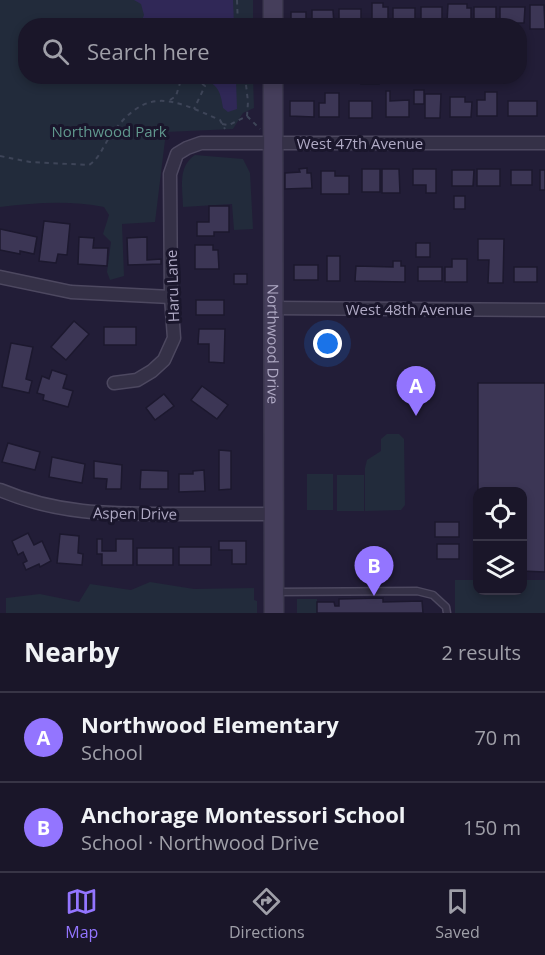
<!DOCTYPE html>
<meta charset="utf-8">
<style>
:root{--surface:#1a1629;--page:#231f31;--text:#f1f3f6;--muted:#9f9fa8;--line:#383546;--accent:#9375ff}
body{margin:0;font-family:"Open Sans",sans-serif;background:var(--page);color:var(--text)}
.controls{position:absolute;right:18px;bottom:18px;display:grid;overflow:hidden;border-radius:12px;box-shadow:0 3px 9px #0003}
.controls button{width:54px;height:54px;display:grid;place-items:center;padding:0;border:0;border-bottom:2px solid var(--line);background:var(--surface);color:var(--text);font:30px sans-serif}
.you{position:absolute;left:328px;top:344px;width:21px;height:21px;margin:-15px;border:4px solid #fff;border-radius:50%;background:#1a73e8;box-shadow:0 0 0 9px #1a73e833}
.badge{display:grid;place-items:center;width:39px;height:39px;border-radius:50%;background:var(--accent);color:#fff;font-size:20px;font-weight:700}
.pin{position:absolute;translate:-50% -50px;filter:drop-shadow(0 2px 3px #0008)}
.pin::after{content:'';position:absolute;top:32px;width:21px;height:18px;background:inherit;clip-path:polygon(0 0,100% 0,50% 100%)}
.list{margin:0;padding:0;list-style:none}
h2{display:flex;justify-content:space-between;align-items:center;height:78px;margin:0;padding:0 24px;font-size:26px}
h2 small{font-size:20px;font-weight:400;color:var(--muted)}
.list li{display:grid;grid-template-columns:39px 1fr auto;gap:18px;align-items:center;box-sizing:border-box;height:90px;padding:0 24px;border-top:2px solid var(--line)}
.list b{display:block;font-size:22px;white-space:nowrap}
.list p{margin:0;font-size:20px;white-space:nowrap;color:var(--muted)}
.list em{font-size:20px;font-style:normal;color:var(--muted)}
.icon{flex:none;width:33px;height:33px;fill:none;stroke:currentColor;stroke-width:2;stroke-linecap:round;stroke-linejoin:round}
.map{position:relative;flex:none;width:545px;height:613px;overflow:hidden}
.search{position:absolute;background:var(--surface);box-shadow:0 3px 9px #0003;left:18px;right:18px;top:18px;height:66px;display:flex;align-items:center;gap:15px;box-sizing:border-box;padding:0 21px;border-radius:24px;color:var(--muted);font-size:22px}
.sheet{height:258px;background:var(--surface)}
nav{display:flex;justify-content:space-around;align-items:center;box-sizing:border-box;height:84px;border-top:2px solid var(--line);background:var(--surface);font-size:16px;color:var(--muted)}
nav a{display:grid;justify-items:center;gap:3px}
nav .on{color:var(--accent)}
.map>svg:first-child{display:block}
.green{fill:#222b3b}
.water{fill:#302857}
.building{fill:#3c3655;stroke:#1c182e;stroke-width:1.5}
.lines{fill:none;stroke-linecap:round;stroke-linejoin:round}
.lane-casing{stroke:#4d4860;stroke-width:9}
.street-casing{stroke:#4d4860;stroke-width:15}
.secondary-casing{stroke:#3b374e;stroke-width:21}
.path{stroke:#3e4558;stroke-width:2;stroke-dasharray:4.5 4.5;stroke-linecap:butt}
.lane{stroke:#353147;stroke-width:6}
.street{stroke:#353147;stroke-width:12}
.secondary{stroke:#453e5b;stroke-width:18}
.labels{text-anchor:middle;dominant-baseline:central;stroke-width:6;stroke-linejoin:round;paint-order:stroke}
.park-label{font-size:15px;fill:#60978d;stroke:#1a162c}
.street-label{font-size:15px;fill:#b0aac5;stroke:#1a162c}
</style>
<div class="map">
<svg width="545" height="613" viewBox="0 0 545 613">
<rect width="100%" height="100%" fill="#221d37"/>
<!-- green -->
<g class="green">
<path d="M 0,0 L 253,0 L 253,25 L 26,26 L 26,76 L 253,77 L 254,108 L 243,113 L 233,129 L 166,132 L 155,222 L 122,224 L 124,276 L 110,280 L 107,272 L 111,242 L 103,234 L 109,215 L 104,207 C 69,200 35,203 0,207 Z"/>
<path d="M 195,155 L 243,159 L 250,173 L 253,229 L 234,230 L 232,204 L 183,207 C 183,188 177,167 195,155 Z"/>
<path d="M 387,434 L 399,434 L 404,439 L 405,505 L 401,510 L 365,511 L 365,468 L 367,460 L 381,451 L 381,439 Z"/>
<rect x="307" y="474" width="26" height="36"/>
<rect x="337" y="475" width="27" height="36"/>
<path d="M 455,580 L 477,580 L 478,590 L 522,590 L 523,580 L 545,580 L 545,613 L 455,613 Z"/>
<path d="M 150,582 L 194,589 L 254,588 L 254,600 L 257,601 L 257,613 L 6,613 L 6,598 L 40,594 L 79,602 L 90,584 L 131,590 Z"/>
<rect x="297" y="599" width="20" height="14"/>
</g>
<!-- water -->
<g class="water">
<path d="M 134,0 L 233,0 L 234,25 L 140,25 L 144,15 L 141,4 Z"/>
<path d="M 191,77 L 231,77 L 236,80 L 237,109 L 228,112 L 223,108 C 220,85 214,81 191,77 Z"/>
</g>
<!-- building -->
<g class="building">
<path d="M 372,3 L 383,3 L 383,7 L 388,7 L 388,26 L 372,26 Z"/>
<path d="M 448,4 L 467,4 L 467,8 L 471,8 L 471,24 L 447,23 Z"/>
<path d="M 530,5 L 544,5 L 545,29 L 530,29 Z"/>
<rect x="421" y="7" width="21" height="17"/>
<rect x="474" y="7" width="22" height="19"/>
<path d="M 500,7 L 525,7 L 524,23 L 500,23 Z"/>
<path d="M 393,8 L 415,8 L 415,24 L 393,26 Z"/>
<rect x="339" y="9" width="22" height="15"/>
<path d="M 312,10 L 333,10 L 334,25 L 312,26 Z"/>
<rect x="291" y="12" width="15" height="14"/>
<rect x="361" y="76" width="18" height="8"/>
<rect x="414" y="90" width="10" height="14"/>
<path d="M 386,91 L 390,91 L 390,101 L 409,100 L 409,117 L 386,117 Z"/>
<path d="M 485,92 L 497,92 L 497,116 L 477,116 L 477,100 L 485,100 Z"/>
<path d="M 325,93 L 339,93 L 339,117 L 319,117 L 319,103 L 325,103 Z"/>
<path d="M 425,94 L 441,94 L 440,118 L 425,118 Z"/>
<path d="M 450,97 L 465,97 L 465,102 L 472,102 L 471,117 L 450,117 Z"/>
<path d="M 290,101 L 314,101 L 314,117 L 290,116 Z"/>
<rect x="349" y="101" width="23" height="17"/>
<rect x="508" y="101" width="29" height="15"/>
<path d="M 307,168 L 307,173 L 311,173 L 312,188 L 285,189 L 285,173 L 300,172 L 299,169 Z"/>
<rect x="362" y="169" width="18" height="23"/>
<path d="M 382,169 L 399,169 L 400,193 L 382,193 Z"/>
<path d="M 413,169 L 436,169 L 436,193 L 426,193 L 426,185 L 413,185 Z"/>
<rect x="477" y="169" width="23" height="17"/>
<path d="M 452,170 L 474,170 L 473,186 L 452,186 Z"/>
<rect x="511" y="170" width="21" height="15"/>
<rect x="540" y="170" width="5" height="20"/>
<path d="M 321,171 L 335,171 L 335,176 L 349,176 L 349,194 L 321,194 Z"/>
<rect x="454" y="196" width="11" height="13"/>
<path d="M 209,206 L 229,206 L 229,232 L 214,232 L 214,236 L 197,236 L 197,222 L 209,222 Z"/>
<path d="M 44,221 L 70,224 L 67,255 L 58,254 L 56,263 L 39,261 Z"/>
<path d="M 0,229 L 37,237 L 34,254 L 20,251 L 20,254 L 0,250 Z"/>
<path d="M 79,237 L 94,238 L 93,248 L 108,248 L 107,266 L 78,264 Z"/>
<path d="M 147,237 L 147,260 L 161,259 L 161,264 L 128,265 L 127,238 Z"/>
<path d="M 478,239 L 504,239 L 503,283 L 488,283 L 489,260 L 478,260 Z"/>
<rect x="416" y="243" width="14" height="14"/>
<path d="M 195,245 L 213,245 L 213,250 L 218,250 L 219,269 L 195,269 Z"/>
<rect x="327" y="256" width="13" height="25"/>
<path d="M 452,259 L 467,259 L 467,282 L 445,282 L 445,267 L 452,267 Z"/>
<path d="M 393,261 L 401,261 L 401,266 L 405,266 L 405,282 L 355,281 L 356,266 L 393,267 Z"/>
<rect x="294" y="265" width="24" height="15"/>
<rect x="418" y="267" width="24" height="14"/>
<rect x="514" y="267" width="23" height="15"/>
<rect x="234" y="274" width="13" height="10"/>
<rect x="196" y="300" width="28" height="15"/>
<path d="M 74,321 L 89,334 L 66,360 L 51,347 Z"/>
<rect x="104" y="327" width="32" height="18"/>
<path d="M 199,329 L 225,329 L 224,363 L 209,362 L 209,344 L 198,344 Z"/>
<path d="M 11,343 L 33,347 L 26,379 L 32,381 L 29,393 L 2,387 Z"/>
<path d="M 52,370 L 67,375 L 63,388 L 73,391 L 68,407 L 43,400 L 44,395 L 37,393 L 42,376 L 49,379 Z"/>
<path d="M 478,383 L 545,383 L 545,572 L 522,571 L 522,491 L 478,491 Z"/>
<path d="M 202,386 L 228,405 L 217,419 L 191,400 Z"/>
<path d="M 164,394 L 174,406 L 155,420 L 146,408 Z"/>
<path d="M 8,443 L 40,452 L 35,470 L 2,462 Z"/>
<path d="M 219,450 L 231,451 L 231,489 L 219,490 Z"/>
<path d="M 52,457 L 85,464 L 82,483 L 49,477 Z"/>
<path d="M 94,461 L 122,465 L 121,489 L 106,489 L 107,479 L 94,478 Z"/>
<path d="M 141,470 L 168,471 L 168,489 L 140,489 Z"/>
<path d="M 204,470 L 205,491 L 179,492 L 179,474 L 193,474 L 193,471 Z"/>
<rect x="435" y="522" width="24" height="15"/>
<path d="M 28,533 L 34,545 L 42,541 L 51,561 L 40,567 L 39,564 L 26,570 L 23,563 L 27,561 L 23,552 L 18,555 L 12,541 Z"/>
<path d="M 60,534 L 79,536 L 78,553 L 83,554 L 82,565 L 57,563 Z"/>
<path d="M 97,539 L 102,539 L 102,551 L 116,551 L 116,539 L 133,539 L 133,565 L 102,565 L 102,554 L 97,554 Z"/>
<path d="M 219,541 L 246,541 L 246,564 L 232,564 L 232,550 L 219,550 Z"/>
<rect x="437" y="544" width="22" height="15"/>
<rect x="179" y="547" width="32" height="18"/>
<rect x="137" y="548" width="36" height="17"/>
<path d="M 383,598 L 383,602 L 422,601 L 423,613 L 317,613 L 317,602 L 334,602 L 335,606 L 339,606 L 339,599 Z"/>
</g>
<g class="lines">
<!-- lane casing -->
<g class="lane-casing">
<path id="lane" d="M 275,592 L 417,591 L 433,595 L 446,607 L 447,613"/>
</g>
<!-- street casing -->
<g class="street-casing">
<g id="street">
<path d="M 0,277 L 71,292 L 171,297"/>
<path d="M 273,308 L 545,310"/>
<path d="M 114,383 L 137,380 L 152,371 L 164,360 L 174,338 L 171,297 L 170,174 L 177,154 L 187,148 L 201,143 L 545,143"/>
<path d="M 0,490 C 57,514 107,514 168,514 C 203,514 238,514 274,514"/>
</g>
</g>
<!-- secondary casing -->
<g class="secondary-casing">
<g id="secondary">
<path d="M 273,0 L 273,26"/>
<path id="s1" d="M 273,76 L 274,613"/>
</g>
</g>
<!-- path -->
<g class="path">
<path d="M 237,0 L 238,26"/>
<path d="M 170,100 L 176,96 L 180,83 L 196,79 L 205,86 L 194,109"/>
<path d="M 247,116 L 260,129"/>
<path d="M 222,124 L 229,125 L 247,116 L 248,102 L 245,76"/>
<path d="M 0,156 L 30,162 L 89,165 C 100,158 103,146 111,135 C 147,85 172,99 220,120 L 225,129"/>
</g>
<!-- lane -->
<use href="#lane" class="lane"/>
<!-- street -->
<use href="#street" class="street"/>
<!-- secondary -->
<use href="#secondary" class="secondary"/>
</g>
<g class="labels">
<!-- park labels -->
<g class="park-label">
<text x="109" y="131">Northwood Park</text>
</g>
<!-- street labels -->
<g class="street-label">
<text x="360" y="143">West 47th Avenue</text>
<text transform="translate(172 286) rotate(-92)">Haru Lane</text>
<text x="409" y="309">West 48th Avenue</text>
<text stroke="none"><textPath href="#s1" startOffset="268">Northwood Drive</textPath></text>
<text transform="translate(135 513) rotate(1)">Aspen Drive</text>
</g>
</g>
</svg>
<div class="controls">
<button><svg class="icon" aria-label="locate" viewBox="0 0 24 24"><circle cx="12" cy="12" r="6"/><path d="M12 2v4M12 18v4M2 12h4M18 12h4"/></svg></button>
<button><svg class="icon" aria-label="layers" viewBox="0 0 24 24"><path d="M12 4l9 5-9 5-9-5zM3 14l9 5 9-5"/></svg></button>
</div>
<div class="you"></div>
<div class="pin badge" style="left:416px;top:416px">A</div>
<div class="pin badge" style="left:374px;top:596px">B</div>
<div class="search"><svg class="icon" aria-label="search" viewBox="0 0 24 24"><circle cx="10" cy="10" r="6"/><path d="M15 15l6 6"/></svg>Search here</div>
</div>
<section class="sheet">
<h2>Nearby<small>2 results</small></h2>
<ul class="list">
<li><span class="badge">A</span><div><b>Northwood Elementary</b><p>School</p></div><em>70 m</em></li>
<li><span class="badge">B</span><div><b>Anchorage Montessori School</b><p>School · Northwood Drive</p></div><em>150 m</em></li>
</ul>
</section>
<nav>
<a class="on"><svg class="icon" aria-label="map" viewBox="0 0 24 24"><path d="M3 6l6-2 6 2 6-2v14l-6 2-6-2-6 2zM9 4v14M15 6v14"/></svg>Map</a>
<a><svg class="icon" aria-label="directions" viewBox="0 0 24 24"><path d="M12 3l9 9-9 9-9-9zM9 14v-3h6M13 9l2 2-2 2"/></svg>Directions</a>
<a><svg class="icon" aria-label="saved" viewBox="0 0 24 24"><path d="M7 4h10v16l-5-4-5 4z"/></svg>Saved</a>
</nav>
